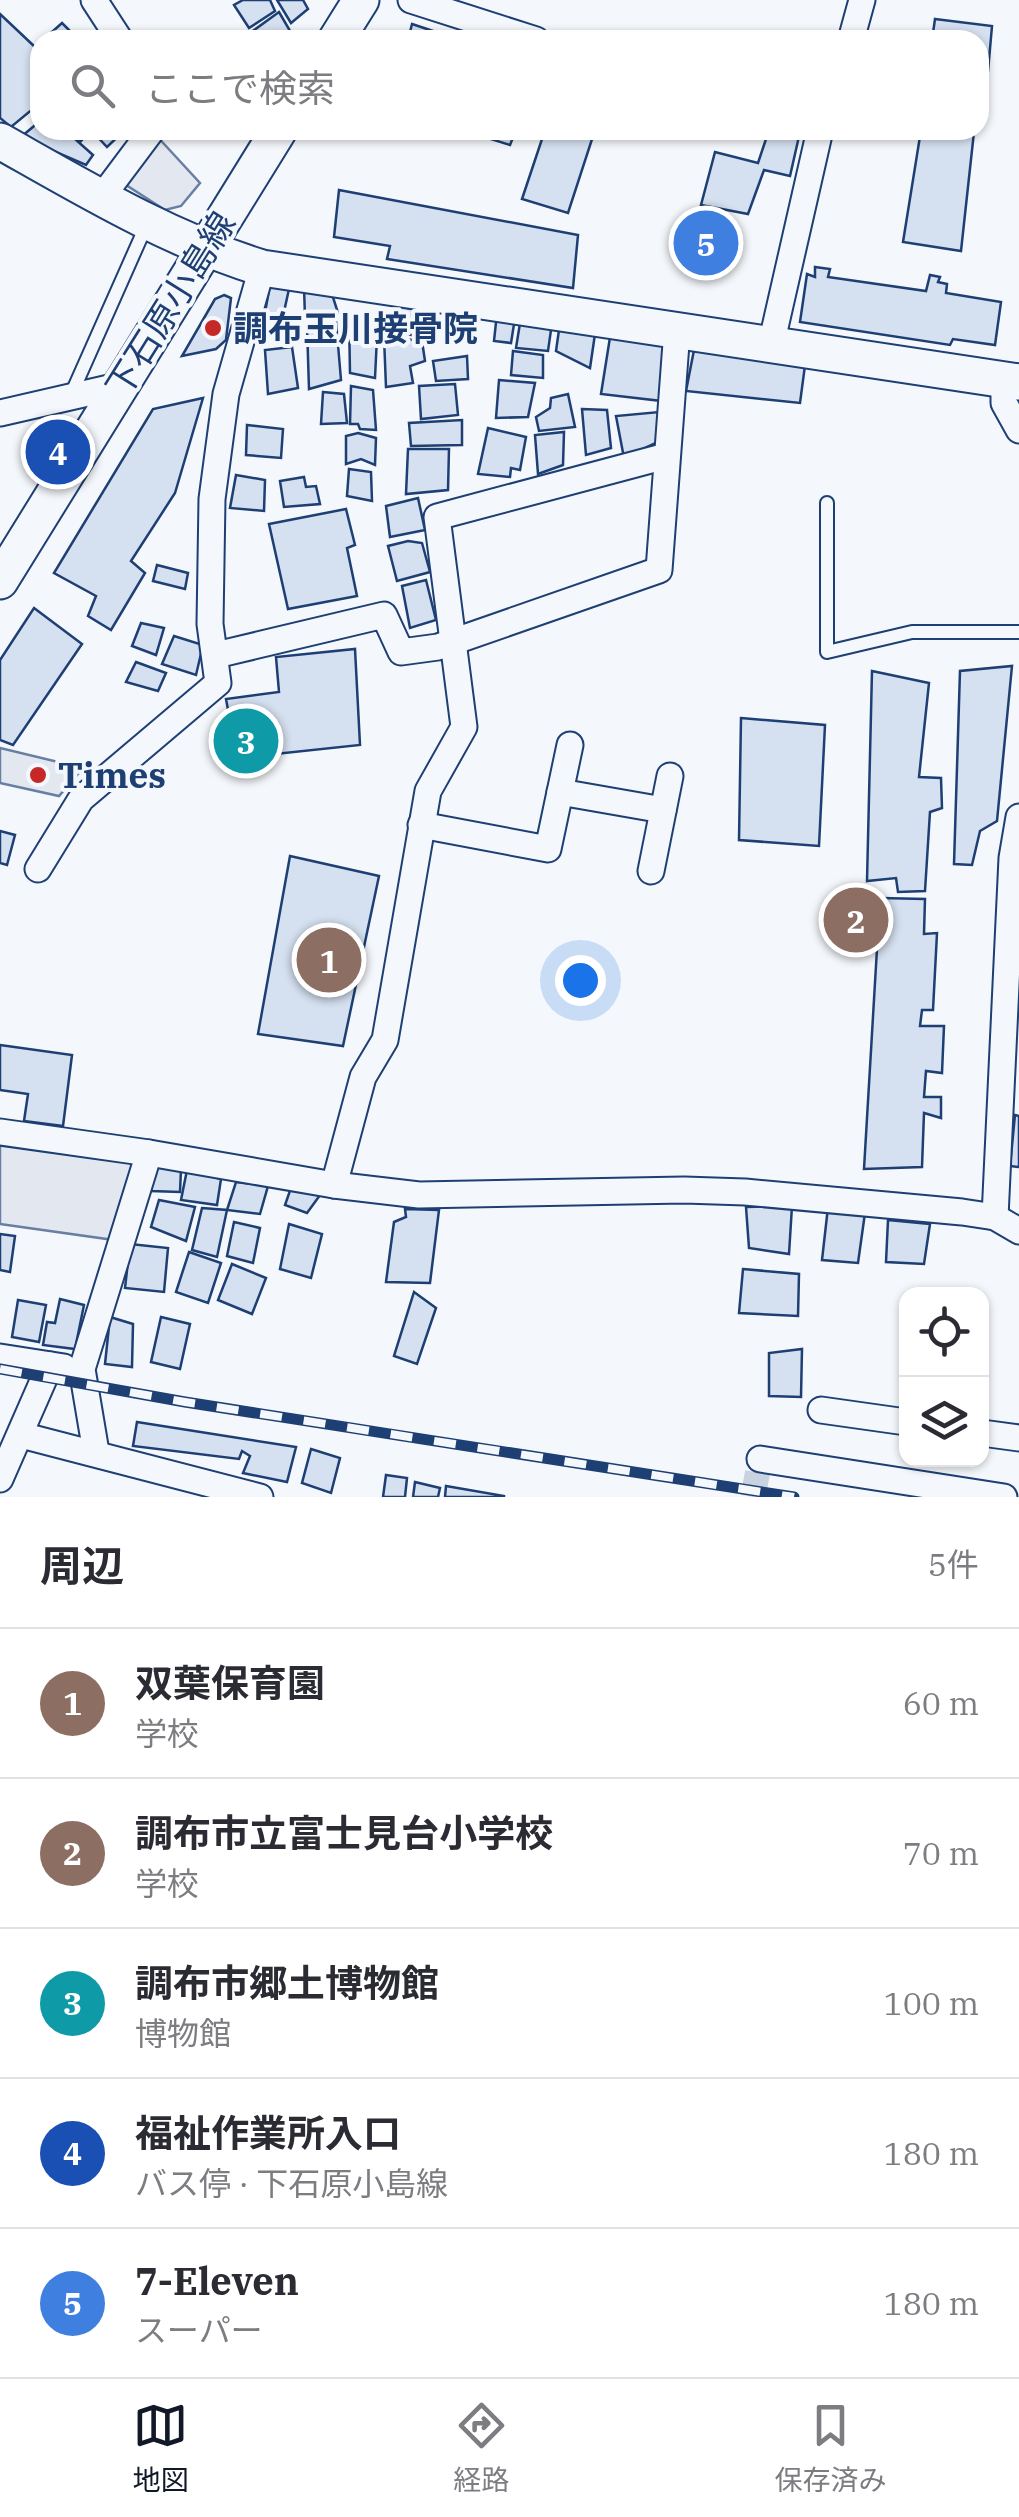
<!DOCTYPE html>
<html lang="ja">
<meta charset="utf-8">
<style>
:root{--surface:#fff;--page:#f2f2f3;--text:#2b2b33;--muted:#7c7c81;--line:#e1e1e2;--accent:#111827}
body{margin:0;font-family:"IBM Plex Serif","Noto Sans JP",serif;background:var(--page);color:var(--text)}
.controls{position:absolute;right:30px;bottom:30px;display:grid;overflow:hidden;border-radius:20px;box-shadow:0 2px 8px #0004}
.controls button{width:90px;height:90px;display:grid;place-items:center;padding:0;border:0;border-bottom:2px solid var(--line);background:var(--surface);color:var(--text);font:50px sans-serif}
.you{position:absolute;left:580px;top:980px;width:35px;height:35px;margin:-25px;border:8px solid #fff;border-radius:50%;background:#1a73e8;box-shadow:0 0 0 15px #1a73e833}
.badge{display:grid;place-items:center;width:65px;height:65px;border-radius:50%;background:var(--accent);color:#fff;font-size:32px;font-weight:700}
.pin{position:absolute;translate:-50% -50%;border:5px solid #fff;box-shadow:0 2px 10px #0006}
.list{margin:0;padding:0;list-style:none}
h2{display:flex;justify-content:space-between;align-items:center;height:130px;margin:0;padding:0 40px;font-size:42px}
h2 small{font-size:32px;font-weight:400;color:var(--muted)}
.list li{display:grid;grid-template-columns:65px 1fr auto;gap:30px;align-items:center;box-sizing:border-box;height:150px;padding:0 40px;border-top:2px solid var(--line)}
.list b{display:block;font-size:38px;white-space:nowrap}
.list p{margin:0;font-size:32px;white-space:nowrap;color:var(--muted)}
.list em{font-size:32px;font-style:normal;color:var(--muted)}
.icon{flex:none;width:55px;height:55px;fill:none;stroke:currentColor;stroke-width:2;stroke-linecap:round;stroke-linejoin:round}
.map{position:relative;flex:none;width:1019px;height:1497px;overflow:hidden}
.search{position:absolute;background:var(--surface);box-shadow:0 2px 8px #0004;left:30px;right:30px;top:30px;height:110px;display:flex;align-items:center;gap:25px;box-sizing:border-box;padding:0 35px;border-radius:30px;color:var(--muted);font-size:38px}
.sheet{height:880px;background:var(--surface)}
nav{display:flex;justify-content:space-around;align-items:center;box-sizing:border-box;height:140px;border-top:2px solid var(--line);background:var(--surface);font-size:28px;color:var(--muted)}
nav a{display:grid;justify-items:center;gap:5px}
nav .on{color:var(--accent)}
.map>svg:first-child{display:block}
.parking{fill:#e3e8f0;stroke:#687fa3;stroke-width:2.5}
.building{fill:#d5e0f0;stroke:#1d3f73;stroke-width:2.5}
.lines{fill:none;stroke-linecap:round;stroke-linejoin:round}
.street-tunnel{stroke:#c9d2e0;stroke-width:25;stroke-dasharray:25 12;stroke-linecap:butt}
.lane-casing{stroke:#1d3f73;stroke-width:16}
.street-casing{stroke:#1d3f73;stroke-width:29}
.secondary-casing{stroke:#1d3f73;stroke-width:39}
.lane{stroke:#f4f7fb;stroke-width:12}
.street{stroke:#f4f7fb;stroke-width:25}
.secondary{stroke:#f4f7fb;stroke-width:35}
.rail-casing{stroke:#1d3f73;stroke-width:11}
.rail{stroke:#f4f7fb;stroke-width:8;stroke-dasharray:22;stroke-linecap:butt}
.poi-dot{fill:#c62828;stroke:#f4f7fb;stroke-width:4}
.labels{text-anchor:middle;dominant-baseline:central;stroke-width:8;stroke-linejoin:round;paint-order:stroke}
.street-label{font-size:35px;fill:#1d3f73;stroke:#f4f7fb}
.poi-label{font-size:35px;font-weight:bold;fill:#1d3f73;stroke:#f4f7fb;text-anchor:start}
</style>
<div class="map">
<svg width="1019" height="1497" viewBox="0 0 1019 1497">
<rect width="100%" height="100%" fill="#f4f7fb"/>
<!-- parking -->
<g class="parking">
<path d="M 153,132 L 200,183 L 181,206 L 165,210 L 123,183 Z"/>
<path d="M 0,748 L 83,768 L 59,796 L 0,783 Z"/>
<path d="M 0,1140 L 137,1163 L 114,1240 L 0,1224 Z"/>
</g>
<!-- building -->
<g class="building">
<path d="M 243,0 L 270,0 L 275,11 L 249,28 L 234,5 Z"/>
<path d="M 277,0 L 303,0 L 308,9 L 291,23 Z"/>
<path d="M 279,12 L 293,36 L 289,40 L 275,40 L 272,37 L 255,40 L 250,33 Z"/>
<path d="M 0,14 L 35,47 L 40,43 L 40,103 L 11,127 L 0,118 Z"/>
<path d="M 935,19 L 992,26 L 988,71 L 979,71 L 979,40 L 932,40 Z"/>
<path d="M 62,23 L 79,40 L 43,40 Z"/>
<path d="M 412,24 L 460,40 L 408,40 Z"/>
<path d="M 40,121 L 40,130 L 65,130 L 93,155 L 86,165 L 21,137 Z"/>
<path d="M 70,130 L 125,130 L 107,147 L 91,130 L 80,142 Z"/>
<path d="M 462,130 L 516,130 L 510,145 Z"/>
<path d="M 545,130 L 595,130 L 568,213 L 522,199 Z"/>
<path d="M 769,130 L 800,132 L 790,176 L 764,170 L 748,214 L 701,205 L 715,152 L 758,163 Z"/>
<path d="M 921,130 L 974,132 L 961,251 L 903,242 Z"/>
<path d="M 339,190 L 578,235 L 573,288 L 387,259 L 390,246 L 334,237 Z"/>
<path d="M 815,267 L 830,269 L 828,277 L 926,291 L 930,275 L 940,277 L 938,282 L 947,284 L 946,293 L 1001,302 L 995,345 L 953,339 L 950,345 L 800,322 L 807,274 L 815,277 Z"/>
<path d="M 270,285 L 289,289 L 282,321 L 289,321 L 286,334 L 262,329 Z"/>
<path d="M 304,287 L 332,294 L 338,313 L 305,317 Z"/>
<path d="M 224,295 L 231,298 L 226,340 L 216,349 L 182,356 L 215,299 Z"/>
<path d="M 401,307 L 426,311 L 420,336 L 396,333 Z"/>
<path d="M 497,313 L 515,318 L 511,343 L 494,341 Z"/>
<path d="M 378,316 L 375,378 L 350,373 L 349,318 Z"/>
<path d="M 521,317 L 552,323 L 548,351 L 516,348 Z"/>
<path d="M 336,321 L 341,380 L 309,389 L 307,326 Z"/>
<path d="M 559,330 L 595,334 L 590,368 L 556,351 Z"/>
<path d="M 611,331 L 670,336 L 662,401 L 601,394 Z"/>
<path d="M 384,337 L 422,341 L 425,361 L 410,366 L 413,383 L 386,387 Z"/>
<path d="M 292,347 L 298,388 L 268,394 L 265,350 Z"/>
<path d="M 694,350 L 806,358 L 800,403 L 686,391 Z"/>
<path d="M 513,351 L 543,355 L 543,378 L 511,375 Z"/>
<path d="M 467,356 L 468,379 L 436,381 L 433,361 Z"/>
<path d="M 499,380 L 535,383 L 528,417 L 496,418 Z"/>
<path d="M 455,384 L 458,415 L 421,419 L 419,386 Z"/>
<path d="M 351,386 L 373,390 L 376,430 L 360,429 L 358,424 L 350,424 Z"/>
<path d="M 323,392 L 344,394 L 347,423 L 321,424 Z"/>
<path d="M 568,394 L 575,427 L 539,431 L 536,417 L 550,408 L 551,398 Z"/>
<path d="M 203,398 L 175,493 L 131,561 L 145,573 L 111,630 L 88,616 L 96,596 L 54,573 L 153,409 Z"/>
<path d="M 582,409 L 607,410 L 611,448 L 586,455 Z"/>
<path d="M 659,412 L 660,441 L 624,458 L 616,416 Z"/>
<path d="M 462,420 L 462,445 L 411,446 L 409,423 Z"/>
<path d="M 247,425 L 283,429 L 281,458 L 246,455 Z"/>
<path d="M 488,428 L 526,437 L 520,470 L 511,468 L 510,477 L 478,474 Z"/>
<path d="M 564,432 L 563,465 L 538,474 L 535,435 Z"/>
<path d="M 358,433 L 376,438 L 375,465 L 361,459 L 346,464 L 346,436 Z"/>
<path d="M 408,449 L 449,449 L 448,490 L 406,494 Z"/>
<path d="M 349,469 L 371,472 L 372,501 L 347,496 Z"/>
<path d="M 236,475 L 265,480 L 264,511 L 230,508 Z"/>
<path d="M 304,477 L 306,487 L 316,486 L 320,504 L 284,507 L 280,481 Z"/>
<path d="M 418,498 L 425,530 L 390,537 L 386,506 Z"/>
<path d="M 346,509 L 355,545 L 347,548 L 357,596 L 288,609 L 269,524 Z"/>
<path d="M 408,541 L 422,543 L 430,572 L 397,581 L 388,546 Z"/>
<path d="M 157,565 L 188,573 L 185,589 L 153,581 Z"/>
<path d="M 426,580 L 436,620 L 410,628 L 402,586 Z"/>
<path d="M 34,608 L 82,644 L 13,745 L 0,740 L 0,660 Z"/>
<path d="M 141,623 L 164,628 L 156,655 L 132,646 Z"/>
<path d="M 174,636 L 203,645 L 196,675 L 162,664 Z"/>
<path d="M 355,649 L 360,745 L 237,758 L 226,699 L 279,692 L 276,657 Z"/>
<path d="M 136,662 L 166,673 L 158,691 L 126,682 Z"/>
<path d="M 1012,666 L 997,821 L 980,831 L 972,865 L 954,864 L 960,671 Z"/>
<path d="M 872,671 L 929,683 L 919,777 L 941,778 L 942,808 L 930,812 L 925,891 L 898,892 L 896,878 L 867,881 Z"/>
<path d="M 741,718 L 825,725 L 819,846 L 739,840 Z"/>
<path d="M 0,831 L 15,835 L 7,865 L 0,863 Z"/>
<path d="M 290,856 L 379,876 L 343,1046 L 258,1034 Z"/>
<path d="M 880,898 L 925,899 L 924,934 L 937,933 L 933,1010 L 922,1010 L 920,1026 L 944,1026 L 942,1073 L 926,1071 L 924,1097 L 941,1097 L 941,1118 L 924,1113 L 922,1167 L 864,1169 Z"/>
<path d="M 0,1045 L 72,1055 L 63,1126 L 24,1121 L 28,1094 L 0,1090 Z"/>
<path d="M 1015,1115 L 1019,1116 L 1019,1167 L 1010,1166 Z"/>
<path d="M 154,1163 L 181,1169 L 180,1192 L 151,1191 Z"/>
<path d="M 187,1170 L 221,1179 L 217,1205 L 181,1200 Z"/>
<path d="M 236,1182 L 268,1186 L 260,1214 L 227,1210 Z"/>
<path d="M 293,1182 L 323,1191 L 307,1213 L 285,1205 Z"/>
<path d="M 159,1200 L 195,1207 L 186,1241 L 151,1227 Z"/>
<path d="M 792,1206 L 789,1254 L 749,1248 L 746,1207 Z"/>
<path d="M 828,1207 L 865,1213 L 858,1263 L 822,1260 Z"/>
<path d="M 202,1208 L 227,1210 L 217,1257 L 192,1250 Z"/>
<path d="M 405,1209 L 439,1210 L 430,1283 L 386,1282 L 394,1222 L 406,1217 Z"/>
<path d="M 888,1220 L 930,1224 L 924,1264 L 886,1262 Z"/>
<path d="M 234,1222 L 260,1228 L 253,1263 L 227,1256 Z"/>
<path d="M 289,1224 L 322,1234 L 311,1278 L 280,1269 Z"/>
<path d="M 0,1234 L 15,1236 L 10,1272 L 0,1270 Z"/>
<path d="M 130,1244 L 168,1248 L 164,1292 L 125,1288 Z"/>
<path d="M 189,1252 L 221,1263 L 208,1303 L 176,1292 Z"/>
<path d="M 232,1264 L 266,1278 L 252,1314 L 218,1300 Z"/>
<path d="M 743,1269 L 799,1274 L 798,1316 L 739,1313 Z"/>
<path d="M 414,1292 L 436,1308 L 417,1364 L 394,1356 Z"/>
<path d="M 60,1299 L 84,1305 L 75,1349 L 43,1345 L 47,1322 L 55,1323 Z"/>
<path d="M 18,1300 L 46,1305 L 39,1342 L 12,1337 Z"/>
<path d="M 110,1317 L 133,1324 L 132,1367 L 105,1364 Z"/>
<path d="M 161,1317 L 190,1324 L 180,1369 L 151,1362 Z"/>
<path d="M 802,1349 L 801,1397 L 769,1396 L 769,1353 Z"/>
<path d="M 137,1422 L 296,1447 L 287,1482 L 243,1473 L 250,1456 L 242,1451 L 239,1459 L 133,1446 Z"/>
<path d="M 311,1449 L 340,1458 L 331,1493 L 302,1483 Z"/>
<path d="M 386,1475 L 407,1478 L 405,1497 L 383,1497 Z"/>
<path d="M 415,1482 L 440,1488 L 438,1497 L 413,1497 Z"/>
<path d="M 446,1486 L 504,1496 L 504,1497 L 445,1497 Z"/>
</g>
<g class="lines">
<!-- street-tunnel -->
<path class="street-tunnel" d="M 753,1497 L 760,1459"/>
<!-- lane casing -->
<g class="lane-casing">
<g id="lane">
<path d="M 71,395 L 146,226"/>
<path d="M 827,503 L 827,652 L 912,632 L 1019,632"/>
</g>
</g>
<!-- street casing -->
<g class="street-casing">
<g id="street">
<path d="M 94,0 L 120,40"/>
<path d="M 411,0 L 536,40"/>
<path d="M 851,40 L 862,0"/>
<path d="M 101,198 L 152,130"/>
<path d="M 771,345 L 820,130"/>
<path d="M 1004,380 L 1004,403 L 1019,430"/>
<path d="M 0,413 L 118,386"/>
<path d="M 216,655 L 384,615 L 401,652 L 438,647 L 659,570 L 677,330"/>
<path d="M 560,792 L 663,810"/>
<path d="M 421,825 L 548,849 L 570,745"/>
<path d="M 38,869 L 81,799 L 218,683 L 210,624 L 212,499 L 226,394 L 262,268"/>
<path d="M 651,871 L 670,776"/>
<path d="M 0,1132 L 149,1153 L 334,1185 L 419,1195 L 684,1190 L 745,1192 L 962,1212 L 995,1217 L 1019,1231"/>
<path d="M 334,1185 L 363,1077 L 385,1040 L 428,791 L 464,727 L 437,517 L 666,456"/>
<path d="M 995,1217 L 1012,858 L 1019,817"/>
<path d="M 0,1357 L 64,1367"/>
<path d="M 821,1410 L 906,1422"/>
<path d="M 982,1433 L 1019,1438"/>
<path d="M 21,1435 L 260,1497"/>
<path d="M 96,1452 L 82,1369 L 149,1153"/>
<path d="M 760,1459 L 1004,1497"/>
<path d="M 0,1479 L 50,1365"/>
</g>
</g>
<!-- secondary casing -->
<g class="secondary-casing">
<g id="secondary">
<path d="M 336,40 L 361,0"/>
<path d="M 0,141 C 85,189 168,239 262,268 L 1019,382"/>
<path d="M 0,581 L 279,130"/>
</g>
</g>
<!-- lane -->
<use href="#lane" class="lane"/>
<!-- street -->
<use href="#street" class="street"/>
<!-- secondary -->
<use href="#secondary" class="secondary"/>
<!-- rail casing -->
<g class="rail-casing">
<path id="rail" d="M 0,1369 L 185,1402 L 794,1497"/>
</g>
<!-- rail -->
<use href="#rail" class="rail"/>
</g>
<!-- markers -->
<g class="poi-dot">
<circle cx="213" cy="328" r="10"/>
<circle cx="38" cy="775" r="10"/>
</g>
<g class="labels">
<!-- street labels -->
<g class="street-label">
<text transform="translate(170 304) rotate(-58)">下石原小島線</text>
</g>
<!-- poi labels -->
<g class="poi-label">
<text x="233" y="328">調布玉川接骨院</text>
<text x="58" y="775">Times</text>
</g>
</g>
</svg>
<div class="controls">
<button><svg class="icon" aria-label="locate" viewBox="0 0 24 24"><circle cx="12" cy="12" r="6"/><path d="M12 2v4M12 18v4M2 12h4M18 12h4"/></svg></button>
<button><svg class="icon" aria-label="layers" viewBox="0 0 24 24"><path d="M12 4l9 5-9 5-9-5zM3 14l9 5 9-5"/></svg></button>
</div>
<div class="you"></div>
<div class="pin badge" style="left:329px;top:960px;background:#8d6e63">1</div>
<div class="pin badge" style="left:856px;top:920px;background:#8d6e63">2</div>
<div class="pin badge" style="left:246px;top:741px;background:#0f9aa8">3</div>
<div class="pin badge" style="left:58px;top:452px;background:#1a4fb4">4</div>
<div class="pin badge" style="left:706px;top:243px;background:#3f7fe0">5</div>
<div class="search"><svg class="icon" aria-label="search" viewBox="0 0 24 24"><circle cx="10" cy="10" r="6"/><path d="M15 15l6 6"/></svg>ここで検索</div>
</div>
<section class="sheet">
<h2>周辺<small>5件</small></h2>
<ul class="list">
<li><span class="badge" style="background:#8d6e63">1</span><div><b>双葉保育園</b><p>学校</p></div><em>60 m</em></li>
<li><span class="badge" style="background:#8d6e63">2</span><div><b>調布市立富士見台小学校</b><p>学校</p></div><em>70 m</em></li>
<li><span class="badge" style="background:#0f9aa8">3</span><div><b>調布市郷土博物館</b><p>博物館</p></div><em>100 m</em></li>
<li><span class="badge" style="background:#1a4fb4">4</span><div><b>福祉作業所入口</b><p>バス停 · 下石原小島線</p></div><em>180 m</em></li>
<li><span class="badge" style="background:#3f7fe0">5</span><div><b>7-Eleven</b><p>スーパー</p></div><em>180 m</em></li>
</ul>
</section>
<nav>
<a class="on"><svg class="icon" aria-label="map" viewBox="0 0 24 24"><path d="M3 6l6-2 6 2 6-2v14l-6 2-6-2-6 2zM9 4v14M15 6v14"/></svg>地図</a>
<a><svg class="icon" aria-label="directions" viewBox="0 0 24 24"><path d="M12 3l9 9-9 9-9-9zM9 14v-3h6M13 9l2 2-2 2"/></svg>経路</a>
<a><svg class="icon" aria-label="saved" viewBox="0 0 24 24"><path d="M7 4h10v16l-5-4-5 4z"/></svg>保存済み</a>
</nav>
